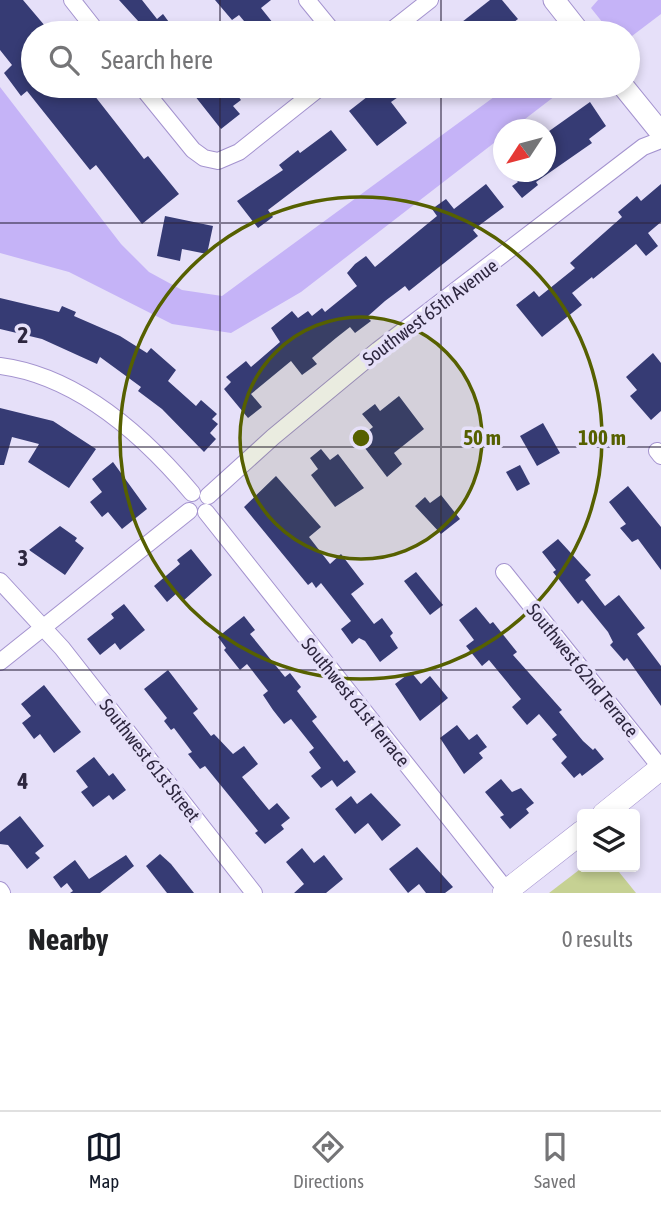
<!DOCTYPE html>
<style>
:root{--surface:#fff;--page:#f6f6f6;--text:#202124;--muted:#757577;--line:#e0e0e0;--accent:#111827}
body{margin:0;font-family:"Asap Condensed",sans-serif;background:var(--page);color:var(--text)}
.controls{position:absolute;right:21px;bottom:21px;display:grid;overflow:hidden;border-radius:7px;box-shadow:0 4px 10px #0003}
.controls button{width:63px;height:63px;display:grid;place-items:center;padding:0;border:0;border-bottom:2px solid var(--line);background:var(--surface);color:var(--text);font:35px sans-serif}
.compass{position:absolute;left:493px;top:119px;width:63px;height:63px;border-radius:50%;background:var(--surface);box-shadow:0 4px 10px #0003;rotate:234deg}
.list{margin:0;padding:0;list-style:none}
h2{display:flex;justify-content:space-between;align-items:center;height:91px;margin:0;padding:0 28px;font-size:30px}
h2 small{font-size:23px;font-weight:400;color:var(--muted)}
.icon{flex:none;width:38px;height:38px;fill:none;stroke:currentColor;stroke-width:2;stroke-linecap:round;stroke-linejoin:round}
.map{position:relative;flex:none;width:661px;height:893px;overflow:hidden}
.search{position:absolute;background:var(--surface);box-shadow:0 4px 10px #0003;left:21px;right:21px;top:21px;height:77px;display:flex;align-items:center;gap:18px;box-sizing:border-box;padding:0 24px;border-radius:38px;color:var(--muted);font-size:26px}
.sheet{height:217px;background:var(--surface)}
nav{display:flex;justify-content:space-around;align-items:center;box-sizing:border-box;height:98px;border-top:2px solid var(--line);background:var(--surface);font-size:19px;color:var(--muted)}
nav a{display:grid;justify-items:center;gap:4px}
nav .on{color:var(--accent)}
.map>svg:first-child{display:block}
.green{fill:#c6d193}
.water{fill:#c5b3f7}
.building{fill:#363b74}
.lines{fill:none;stroke-linecap:round;stroke-linejoin:round}
.minor-casing{stroke:#a493cf;stroke-width:18}
.tertiary-casing{stroke:#a493cf;stroke-width:23}
.secondary-casing{stroke:#a493cf;stroke-width:24}
.minor{stroke:#fff;stroke-width:16}
.tertiary{stroke:#fff;stroke-width:21}
.secondary{stroke:#fff;stroke-width:23}
.grid{fill:none;stroke:#2e273f;stroke-width:2;stroke-opacity:0.55}
.ring{fill:none;stroke:#566000;stroke-width:3.5}
.labels{text-anchor:middle;dominant-baseline:central;stroke-width:7;stroke-linejoin:round;paint-order:stroke}
.street-label{font-size:19px;fill:#2e273f;stroke:#e6e0f9}
.grid-label{font-size:23px;text-anchor:middle;font-weight:bold;fill:#2e273f;stroke:#e6e0f9;stroke-width:7;stroke-linejoin:round;paint-order:stroke}
.centre{fill:#566000;stroke:#e6e0f9;stroke-width:3.5}
.ring-label{font-size:21px;text-anchor:middle;font-weight:bold;fill:#566000;stroke:#e6e0f9;stroke-width:7;stroke-linejoin:round;paint-order:stroke}
</style>
<div class="map">
<svg width="661" height="893" viewBox="0 0 661 893">
<rect width="100%" height="100%" fill="#e6e0f9"/>
<!-- green -->
<path class="green" d="M 583,867 L 615,867 L 636,893 L 549,893 Z"/>
<!-- water -->
<g class="water">
<path d="M 598,0 L 661,0 L 661,14 L 628,39 L 628,33 L 611,33 L 591,8 Z"/>
<path d="M 509,86 L 568,86 L 512,129 L 504,130 L 503,136 L 301,292 L 231,333 L 172,324 L 69,272 L 0,253 L 0,87 L 121,244 L 149,272 L 182,290 L 222,296 Z"/>
</g>
<!-- building -->
<g class="building">
<path d="M 0,0 L 23,0 L 51,33 L 33,33 L 33,86 L 87,86 L 144,159 L 148,156 L 179,194 L 142,224 L 96,165 L 90,170 L 27,91 L 21,96 L 4,73 L 12,65 L 0,50 Z"/>
<path d="M 119,0 L 142,0 L 157,19 L 163,14 L 177,33 L 149,33 Z"/>
<path d="M 215,0 L 271,0 L 261,8 L 281,33 L 254,33 L 239,15 L 232,20 Z"/>
<path d="M 490,0 L 502,0 L 518,19 L 500,33 L 470,33 L 462,22 Z"/>
<path d="M 187,86 L 230,86 L 241,100 L 233,106 L 240,114 L 221,129 Z"/>
<path d="M 381,86 L 414,86 L 391,102 L 407,123 L 377,146 L 349,111 Z"/>
<path d="M 590,102 L 606,126 L 589,139 L 592,143 L 536,182 L 538,185 L 522,198 L 512,186 L 518,182 L 510,172 L 545,172 L 545,134 Z"/>
<path d="M 331,130 L 347,150 L 268,210 L 273,217 L 258,228 L 237,201 L 283,170 L 279,165 L 298,150 L 300,153 Z"/>
<path d="M 486,184 L 504,207 L 473,230 L 478,236 L 409,291 L 405,286 L 385,301 L 367,317 L 371,321 L 355,333 L 350,327 L 336,338 L 312,358 L 317,364 L 302,375 L 291,361 L 251,394 L 262,407 L 248,418 L 224,389 L 231,382 L 226,377 L 246,361 L 251,367 L 280,342 L 271,328 L 292,311 L 298,318 L 308,311 L 312,316 L 322,308 L 325,312 L 357,286 L 347,273 L 355,264 L 366,256 L 375,267 L 437,216 L 432,209 L 446,199 L 454,209 Z"/>
<path d="M 661,184 L 661,222 L 648,233 L 658,246 L 646,256 L 636,244 L 593,279 L 592,277 L 572,293 L 582,305 L 542,337 L 516,305 L 534,291 L 539,297 L 575,268 L 570,263 L 622,217 L 618,212 L 637,196 L 641,201 Z"/>
<path d="M 165,216 L 213,226 L 207,254 L 182,249 L 180,261 L 157,256 Z"/>
<path d="M 0,298 L 59,312 L 62,306 L 76,312 L 74,316 L 120,336 L 147,353 L 151,348 L 176,370 L 168,381 L 196,406 L 201,400 L 217,414 L 212,419 L 218,424 L 210,433 L 216,439 L 204,452 L 162,409 L 138,391 L 141,387 L 100,357 L 97,364 L 42,339 L 0,329 Z"/>
<path d="M 653,353 L 661,363 L 661,411 L 651,420 L 630,396 L 637,390 L 626,377 Z"/>
<path d="M 399,396 L 424,429 L 394,453 L 402,464 L 387,477 L 358,439 L 373,427 L 362,414 L 375,404 L 380,411 Z"/>
<path d="M 0,408 L 53,421 L 96,449 L 69,488 L 28,462 L 39,444 L 12,437 L 4,465 L 0,465 Z"/>
<path d="M 543,423 L 560,453 L 537,466 L 520,436 Z"/>
<path d="M 321,449 L 330,460 L 338,454 L 364,488 L 335,507 L 311,475 L 318,469 L 310,458 Z"/>
<path d="M 113,462 L 147,509 L 122,529 L 108,512 L 102,517 L 90,502 L 102,492 L 92,479 Z"/>
<path d="M 520,465 L 530,484 L 517,491 L 506,472 Z"/>
<path d="M 276,476 L 321,527 L 309,537 L 330,564 L 341,554 L 364,584 L 351,594 L 374,624 L 382,618 L 393,633 L 390,636 L 398,648 L 380,662 L 365,641 L 359,638 L 352,644 L 341,629 L 351,621 L 321,583 L 316,588 L 312,582 L 308,585 L 244,507 Z"/>
<path d="M 628,486 L 661,527 L 661,570 L 638,539 L 632,542 L 620,528 L 626,524 L 609,502 Z"/>
<path d="M 441,495 L 460,519 L 441,534 L 415,506 L 425,497 L 430,503 Z"/>
<path d="M 60,526 L 77,538 L 75,541 L 84,548 L 65,575 L 29,550 Z"/>
<path d="M 558,539 L 591,575 L 585,580 L 605,606 L 619,595 L 645,628 L 637,634 L 661,666 L 661,706 L 627,658 L 624,661 L 610,645 L 613,642 L 608,632 L 582,600 L 578,604 L 553,572 L 556,570 L 542,552 Z"/>
<path d="M 191,549 L 212,575 L 183,601 L 177,593 L 167,602 L 154,586 L 180,564 L 177,560 Z"/>
<path d="M 416,572 L 443,605 L 430,615 L 404,581 Z"/>
<path d="M 124,604 L 145,630 L 120,650 L 115,643 L 100,655 L 87,639 L 114,618 L 111,614 Z"/>
<path d="M 476,607 L 490,624 L 493,622 L 517,652 L 513,655 L 562,710 L 559,712 L 583,741 L 593,750 L 595,748 L 604,759 L 582,776 L 580,773 L 574,778 L 561,763 L 567,757 L 552,739 L 557,735 L 539,714 L 527,725 L 512,707 L 521,699 L 489,660 L 482,666 L 466,646 L 474,640 L 459,620 Z"/>
<path d="M 244,616 L 255,630 L 250,634 L 285,677 L 290,673 L 301,687 L 297,691 L 317,717 L 312,721 L 344,762 L 347,760 L 356,772 L 337,787 L 332,780 L 321,788 L 311,776 L 321,768 L 309,752 L 314,748 L 291,719 L 284,724 L 273,710 L 263,695 L 268,691 L 247,664 L 240,670 L 224,650 L 226,648 L 218,637 Z"/>
<path d="M 168,670 L 198,709 L 193,713 L 211,736 L 214,734 L 233,754 L 244,746 L 258,764 L 242,777 L 269,810 L 277,803 L 290,818 L 281,825 L 284,829 L 265,844 L 255,833 L 258,831 L 205,766 L 200,769 L 188,754 L 192,752 L 174,728 L 171,730 L 164,721 L 167,718 L 144,689 Z"/>
<path d="M 411,672 L 421,684 L 430,676 L 448,698 L 420,721 L 395,684 Z"/>
<path d="M 44,685 L 81,732 L 54,753 L 40,734 L 34,739 L 22,723 L 31,716 L 21,704 Z"/>
<path d="M 457,725 L 469,740 L 477,734 L 487,747 L 479,753 L 483,758 L 464,774 L 440,738 Z"/>
<path d="M 94,757 L 109,776 L 113,773 L 126,790 L 113,800 L 109,795 L 93,807 L 81,792 L 88,787 L 76,771 Z"/>
<path d="M 501,779 L 512,792 L 521,788 L 534,803 L 526,809 L 529,813 L 510,829 L 500,817 L 504,815 L 485,792 Z"/>
<path d="M 371,793 L 401,825 L 382,841 L 368,823 L 355,834 L 335,809 L 351,796 L 357,804 Z"/>
<path d="M 20,816 L 44,846 L 35,853 L 40,858 L 27,869 L 8,845 L 0,844 L 0,832 Z"/>
<path d="M 417,847 L 453,887 L 445,893 L 426,893 L 419,884 L 408,893 L 389,869 Z"/>
<path d="M 302,848 L 314,863 L 324,855 L 343,879 L 326,893 L 294,893 L 304,884 L 286,862 Z"/>
<path d="M 160,854 L 171,864 L 194,893 L 167,893 L 146,866 Z"/>
<path d="M 126,855 L 134,866 L 100,893 L 70,893 L 73,891 L 67,883 L 61,888 L 53,877 L 75,860 L 89,879 Z"/>
</g>
<g class="lines">
<!-- minor casing -->
<g class="minor-casing">
<g id="minor">
<path d="M 72,0 L 98,33"/>
<path d="M 307,0 L 334,33"/>
<path d="M 388,33 L 430,0"/>
<path d="M 141,86 L 193,150 L 204,158 L 218,161 L 239,152 L 322,86"/>
<path d="M 0,366 C 77,376 144,436 192,493"/>
<path d="M 657,451 L 661,456"/>
<path d="M 208,496 L 273,437 L 378,350 L 643,147 L 661,140"/>
<path d="M 206,512 L 507,891"/>
<path d="M 504,572 L 661,768"/>
<path d="M 0,581 L 62,648 L 254,893"/>
<path d="M 0,662 L 189,511"/>
<path d="M 0,890 L 2,893"/>
</g>
</g>
<!-- tertiary casing -->
<g class="tertiary-casing">
<g id="tertiary">
<path d="M 554,0 L 580,33"/>
<path d="M 623,86 L 661,133"/>
</g>
</g>
<!-- secondary casing -->
<g class="secondary-casing">
<g id="secondary">
<path d="M 604,814 L 661,768"/>
<path d="M 504,893 L 582,832"/>
</g>
</g>
<!-- minor -->
<use href="#minor" class="minor"/>
<!-- tertiary -->
<use href="#tertiary" class="tertiary"/>
<!-- secondary -->
<use href="#secondary" class="secondary"/>
</g>
<!-- grid -->
<path class="grid" d="M 220,0 L 220,33M 441,0 L 441,33M 220,86 L 220,893M 441,86 L 441,893M 0,223 L 661,223M 0,447 L 661,447M 0,670 L 661,670"/>
<!-- distance rings -->
<circle cx="361" cy="438" r="121" fill="#566000" fill-opacity=".12"/>
<g class="ring">
<circle cx="361" cy="438" r="121"/>
<circle cx="361" cy="438" r="241"/>
</g>
<g class="labels">
<!-- street labels -->
<g class="street-label">
<text transform="translate(430 312) rotate(-37)">Southwest 65th Avenue</text>
<text transform="translate(583 670) rotate(51)">Southwest 62nd Terrace</text>
<text transform="translate(356 702) rotate(51)">Southwest 61st Terrace</text>
<text transform="translate(150 760) rotate(52)">Southwest 61st Street</text>
</g>
</g>
<g class="grid-label">
<text x="23" y="343">2</text>
<text x="23" y="566">3</text>
<text x="23" y="789">4</text>
</g>
<circle cx="361" cy="438" r="10" class="centre"/>
<g class="ring-label">
<text x="482" y="445">50 m</text>
<text x="602" y="445">100 m</text>
</g>
</svg>
<div class="controls">
<button><svg class="icon" aria-label="layers" viewBox="0 0 24 24"><path d="M12 4l9 5-9 5-9-5zM3 14l9 5 9-5"/></svg></button>
</div>
<svg class="compass" viewBox="-18 -18 36 36"><path d="M0-13l5 13h-10z" fill="#e53935"/><path d="M0 13l5-13h-10z" fill="#757577"/></svg>
<div class="search"><svg class="icon" aria-label="search" viewBox="0 0 24 24"><circle cx="10" cy="10" r="6"/><path d="M15 15l6 6"/></svg>Search here</div>
</div>
<section class="sheet">
<h2>Nearby<small>0 results</small></h2>
<ul class="list">
</ul>
</section>
<nav>
<a class="on"><svg class="icon" aria-label="map" viewBox="0 0 24 24"><path d="M3 6l6-2 6 2 6-2v14l-6 2-6-2-6 2zM9 4v14M15 6v14"/></svg>Map</a>
<a><svg class="icon" aria-label="directions" viewBox="0 0 24 24"><path d="M12 3l9 9-9 9-9-9zM9 14v-3h6M13 9l2 2-2 2"/></svg>Directions</a>
<a><svg class="icon" aria-label="saved" viewBox="0 0 24 24"><path d="M7 4h10v16l-5-4-5 4z"/></svg>Saved</a>
</nav>
